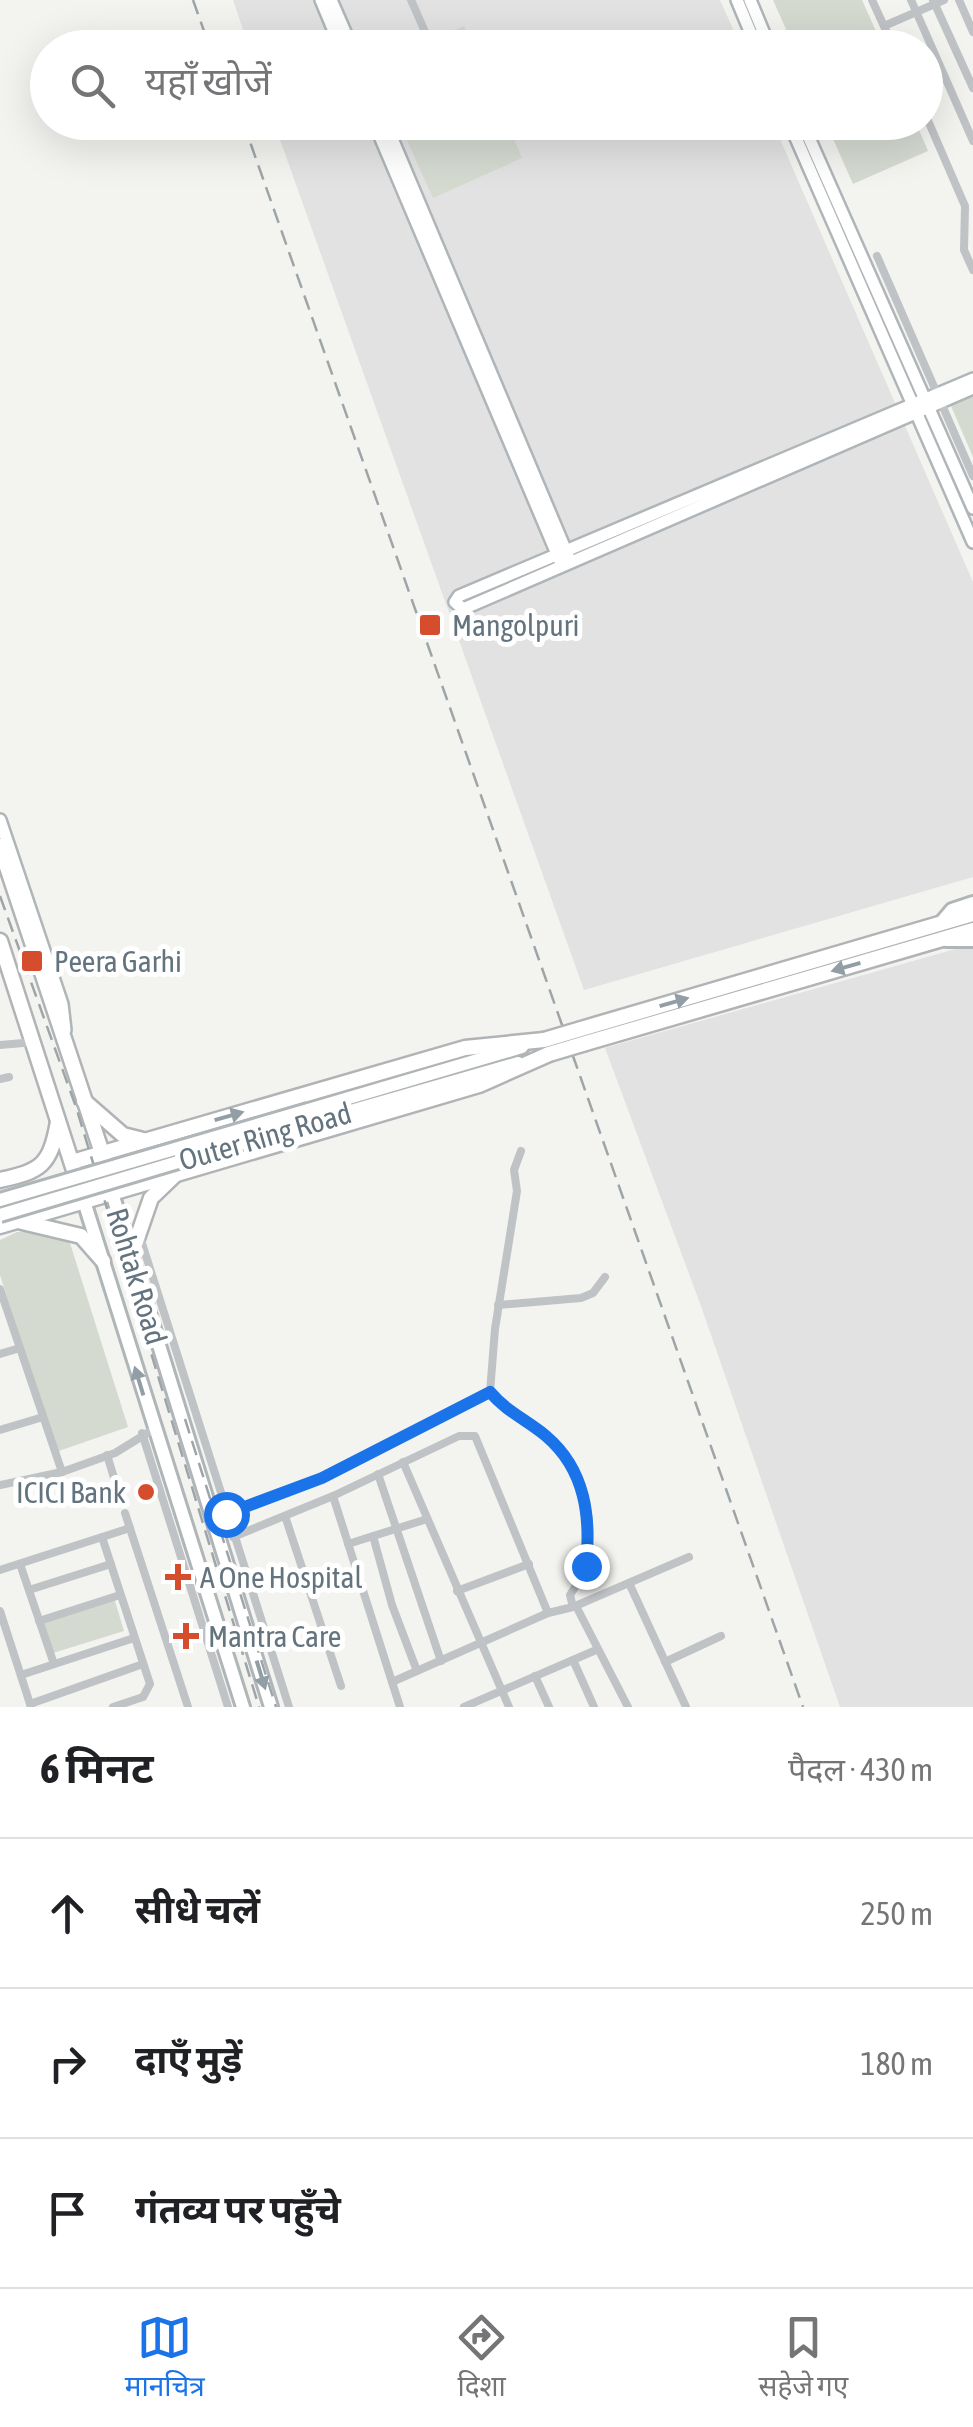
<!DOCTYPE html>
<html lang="hi">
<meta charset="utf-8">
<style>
:root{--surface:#fff;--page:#f2f2f2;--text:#202124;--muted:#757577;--line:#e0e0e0;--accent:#1a73e8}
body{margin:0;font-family:"Asap Condensed","Noto Sans Devanagari",sans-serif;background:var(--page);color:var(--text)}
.stop{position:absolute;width:30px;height:30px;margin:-22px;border:8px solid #1a73e8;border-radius:50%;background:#fff}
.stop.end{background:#1a73e8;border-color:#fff;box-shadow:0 2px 10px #0008}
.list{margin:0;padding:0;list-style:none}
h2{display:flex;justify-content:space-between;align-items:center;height:130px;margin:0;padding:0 40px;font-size:42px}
h2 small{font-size:32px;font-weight:400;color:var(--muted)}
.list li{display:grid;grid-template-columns:65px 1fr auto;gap:30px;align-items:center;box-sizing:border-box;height:150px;padding:0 40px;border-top:2px solid var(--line)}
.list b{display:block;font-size:38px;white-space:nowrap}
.list em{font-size:32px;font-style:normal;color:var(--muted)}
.icon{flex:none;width:55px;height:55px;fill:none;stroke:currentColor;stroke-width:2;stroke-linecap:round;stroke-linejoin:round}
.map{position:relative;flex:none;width:973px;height:1707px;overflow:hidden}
.search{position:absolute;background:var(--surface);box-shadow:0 10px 40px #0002;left:30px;right:30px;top:30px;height:110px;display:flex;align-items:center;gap:25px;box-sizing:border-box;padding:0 35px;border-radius:55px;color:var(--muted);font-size:38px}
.sheet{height:580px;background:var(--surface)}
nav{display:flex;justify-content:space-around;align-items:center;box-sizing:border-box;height:140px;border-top:2px solid var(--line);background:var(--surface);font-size:28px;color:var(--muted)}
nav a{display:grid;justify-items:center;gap:5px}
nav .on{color:var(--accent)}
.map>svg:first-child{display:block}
.built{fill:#e1e2e1}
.green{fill:#d5dad1}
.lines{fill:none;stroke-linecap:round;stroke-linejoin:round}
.secondary-casing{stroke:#afb5b8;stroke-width:16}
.primary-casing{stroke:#b0b5b8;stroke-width:18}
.highway-casing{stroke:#b0b4b6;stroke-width:19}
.street{stroke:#bfc3c6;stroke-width:8}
.secondary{stroke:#fff;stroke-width:11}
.primary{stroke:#fff;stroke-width:12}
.highway{stroke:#fff;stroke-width:14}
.rail{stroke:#9ea5a9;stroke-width:2.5;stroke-dasharray:15 8;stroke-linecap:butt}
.primary-bridge-casing{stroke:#b0b5b8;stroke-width:18;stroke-linecap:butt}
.highway-bridge-casing{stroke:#b0b4b6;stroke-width:19;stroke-linecap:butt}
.primary-bridge{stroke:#fff;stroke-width:12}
.highway-bridge{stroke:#fff;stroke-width:14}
.oneway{fill:#929ea5}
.route{stroke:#1a73e8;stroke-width:12}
.poi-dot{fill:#d64d2d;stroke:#fff;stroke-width:4}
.labels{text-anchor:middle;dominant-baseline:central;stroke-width:10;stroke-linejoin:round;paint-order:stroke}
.poi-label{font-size:30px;fill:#64747f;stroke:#fff;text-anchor:start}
.street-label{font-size:30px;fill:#64747f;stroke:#fff}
</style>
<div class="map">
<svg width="973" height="1707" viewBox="0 0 973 1707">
<rect width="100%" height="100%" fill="#f3f3f0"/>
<!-- built -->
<g class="built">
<path d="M 233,0 L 720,0 L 741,47 L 249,47 Z"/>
<path d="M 274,123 L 773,123 L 973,582 L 973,877 L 584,990 Z"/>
<path d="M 973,944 L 973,1707 L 840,1707 L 701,1306 L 605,1048 Z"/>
</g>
<!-- green -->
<g class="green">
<path d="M 773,0 L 862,0 L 883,47 L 794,47 Z"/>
<path d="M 464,26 L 474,47 L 414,47 Z"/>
<path d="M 399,123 L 507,123 L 522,158 L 433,198 Z"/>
<path d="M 826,123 L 916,123 L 928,151 L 853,184 Z"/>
<path d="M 973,396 L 973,457 L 951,406 Z"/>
<path d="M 17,1232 L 45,1232 L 69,1240 L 128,1427 L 56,1452 L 0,1275 L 0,1240 Z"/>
<path d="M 114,1598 L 124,1631 L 53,1653 L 43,1620 Z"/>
</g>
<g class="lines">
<!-- secondary casing -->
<g class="secondary-casing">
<g id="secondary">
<path d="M 321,0 L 341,48"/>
<path d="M 331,0 L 352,48"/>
<path d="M 737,0 L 757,48"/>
<path d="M 750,0 L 770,48"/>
<path d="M 374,122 L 560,561"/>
<path d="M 385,122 L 568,556"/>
<path d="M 789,122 L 973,542"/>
<path d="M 802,122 L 973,508"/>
<path d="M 973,379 L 459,596 L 455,602 L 463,609 L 973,388"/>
<path d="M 0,820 L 62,1004 L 65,1030"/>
</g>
</g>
<!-- primary casing -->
<g class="primary-casing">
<g id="primary">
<path d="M 941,923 L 952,910 L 973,903"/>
<path d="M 946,940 L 973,940"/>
<path d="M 308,1110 L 522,1047"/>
<path d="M 309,1123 L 518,1063"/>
<path d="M 111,1190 L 271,1707"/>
<path d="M 83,1198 L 243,1707"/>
</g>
</g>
<!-- highway casing -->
<g class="highway-casing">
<g id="highway">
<path d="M 0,846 L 104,1159"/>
<path d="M 0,941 L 83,1198"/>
<path d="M 581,1029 L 973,914"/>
<path d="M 586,1043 L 973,930"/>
<path d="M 84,1101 L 123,1135 L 143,1140"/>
<path d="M 72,1162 L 465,1048 L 544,1040"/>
<path d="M 0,1180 C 41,1171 50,1166 58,1122"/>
<path d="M 22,1222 L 81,1236 L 103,1261"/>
<path d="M 0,1226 L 479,1085 L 549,1054"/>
<path d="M 131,1256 L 151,1198 L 176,1174"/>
</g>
</g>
<!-- street -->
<g class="street">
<path d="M 411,0 L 426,34"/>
<path d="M 872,0 L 894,48"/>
<path d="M 911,0 L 973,141"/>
<path d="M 933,0 L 973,88"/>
<path d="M 959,0 L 973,32"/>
<path d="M 884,26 L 944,0"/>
<path d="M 926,116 L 965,206 L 964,250 L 973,270"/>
<path d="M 877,256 L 973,476"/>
<path d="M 0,1045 L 35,1042"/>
<path d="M 0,1079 L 9,1077"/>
<path d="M 140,1237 L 289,1707"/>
<path d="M 0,1289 L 62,1472"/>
<path d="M 498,1305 L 581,1298 L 593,1293 L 605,1277"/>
<path d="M 0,1354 L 20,1348"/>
<path d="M 490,1392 C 508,1414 531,1422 550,1440 C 592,1479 603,1549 570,1595 L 573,1607"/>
<path d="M 0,1430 L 43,1417"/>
<path d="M 142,1433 L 228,1707"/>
<path d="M 107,1455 L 119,1494"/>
<path d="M 403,1462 L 509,1707"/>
<path d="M 378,1474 L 441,1661"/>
<path d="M 0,1485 L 62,1472 L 115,1453 L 154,1429"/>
<path d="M 333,1496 L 392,1682"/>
<path d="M 125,1513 L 188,1707"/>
<path d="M 226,1514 L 322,1478 L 490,1392 L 495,1329 L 517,1191 L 514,1170 L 521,1151"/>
<path d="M 285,1516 L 341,1686"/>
<path d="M 373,1536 L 392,1605 L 417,1671"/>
<path d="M 102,1537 L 150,1684 L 143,1697 L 113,1707"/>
<path d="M 233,1537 L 333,1496 L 459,1436 L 475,1436 L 548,1613 L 392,1682 L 400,1707"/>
<path d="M 348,1544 L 427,1519"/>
<path d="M 20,1564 L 54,1664"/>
<path d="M 0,1570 L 130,1528"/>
<path d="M 629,1583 L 686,1707"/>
<path d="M 29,1590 L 111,1564"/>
<path d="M 457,1591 L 529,1564"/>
<path d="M 576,1606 L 628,1707"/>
<path d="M 0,1611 L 31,1707"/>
<path d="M 548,1613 L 573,1607 L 689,1557"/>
<path d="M 39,1621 L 120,1595"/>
<path d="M 573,1660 L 594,1707"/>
<path d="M 665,1662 L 721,1636"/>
<path d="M 21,1675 L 134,1638"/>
<path d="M 535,1676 L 549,1707"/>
<path d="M 30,1704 L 143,1664"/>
<path d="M 464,1707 L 596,1650"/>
</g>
<!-- secondary -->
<use href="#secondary" class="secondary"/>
<!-- primary -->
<use href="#primary" class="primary"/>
<!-- highway -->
<use href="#highway" class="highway"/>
<!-- rail -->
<g class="rail">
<path d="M 193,0 L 210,48"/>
<path d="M 243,122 L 803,1707"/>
<path d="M 0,896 L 76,1107 L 259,1707"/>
<path d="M 185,1419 L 276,1707"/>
</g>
<!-- primary-bridge casing -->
<g class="primary-bridge-casing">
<g id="primary-bridge">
<path d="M 0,1200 L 308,1110"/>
<path d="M 0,1215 L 309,1123"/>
</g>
</g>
<!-- highway-bridge casing -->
<g class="highway-bridge-casing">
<g id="highway-bridge">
<path d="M 544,1040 L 581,1029"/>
<path d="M 549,1054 L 586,1043"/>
</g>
</g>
<!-- primary-bridge -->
<use href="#primary-bridge" class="primary-bridge"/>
<!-- highway-bridge -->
<use href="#highway-bridge" class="highway-bridge"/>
</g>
<!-- one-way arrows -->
<defs><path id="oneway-solid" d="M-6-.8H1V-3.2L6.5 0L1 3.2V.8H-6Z" transform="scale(2.5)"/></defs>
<g class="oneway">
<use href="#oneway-solid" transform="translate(846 967) rotate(164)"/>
<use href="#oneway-solid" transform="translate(674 1002) rotate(-16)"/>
<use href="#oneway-solid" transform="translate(229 1116) rotate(-16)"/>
<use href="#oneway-solid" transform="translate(139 1381) rotate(-107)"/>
<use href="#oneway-solid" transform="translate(261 1675) rotate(73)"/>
</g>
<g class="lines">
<!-- route -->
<path class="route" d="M 226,1514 L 322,1478 L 490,1392 C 507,1412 527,1420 546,1436 C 586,1470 591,1518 586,1566"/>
</g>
<!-- markers -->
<g class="poi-dot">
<rect x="418" y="613" width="24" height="24" rx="5"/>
<rect x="20" y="949" width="24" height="24" rx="5"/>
<circle cx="146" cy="1492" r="10"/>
<path d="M173 1562h10v10h10v10h-10v10h-10v-10h-10v-10h10z"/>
<path d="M181 1621h10v10h10v10h-10v10h-10v-10h-10v-10h10z"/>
</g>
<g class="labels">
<!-- poi labels -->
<g class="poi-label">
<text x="452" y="625">Mangolpuri</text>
<text x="54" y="961">Peera Garhi</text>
<text x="126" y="1492" text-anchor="end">ICICI Bank</text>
<text x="200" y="1577">A One Hospital</text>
<text x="208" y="1636">Mantra Care</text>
</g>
<!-- street labels -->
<g class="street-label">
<text transform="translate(265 1136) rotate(-16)">Outer Ring Road</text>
<text transform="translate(137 1276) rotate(73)">Rohtak Road</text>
</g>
</g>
</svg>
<div class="stop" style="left:226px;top:1514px"></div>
<div class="stop end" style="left:586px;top:1566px"></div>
<div class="search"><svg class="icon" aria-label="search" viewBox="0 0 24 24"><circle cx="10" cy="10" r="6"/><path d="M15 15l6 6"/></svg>यहाँ खोजें</div>
</div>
<section class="sheet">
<h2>6 मिनट<small>पैदल · 430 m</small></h2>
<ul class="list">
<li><svg class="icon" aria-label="ahead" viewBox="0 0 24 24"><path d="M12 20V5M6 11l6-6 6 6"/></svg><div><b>सीधे चलें</b></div><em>250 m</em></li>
<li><svg class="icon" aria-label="right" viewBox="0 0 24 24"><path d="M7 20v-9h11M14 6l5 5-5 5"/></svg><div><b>दाएँ मुड़ें</b></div><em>180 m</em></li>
<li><svg class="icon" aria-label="arrive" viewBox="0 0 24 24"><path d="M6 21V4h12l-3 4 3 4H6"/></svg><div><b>गंतव्य पर पहुँचे</b></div></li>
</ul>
</section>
<nav>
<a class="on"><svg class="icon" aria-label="map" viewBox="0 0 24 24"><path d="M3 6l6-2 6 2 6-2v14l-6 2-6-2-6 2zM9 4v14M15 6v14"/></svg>मानचित्र</a>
<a><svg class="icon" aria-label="directions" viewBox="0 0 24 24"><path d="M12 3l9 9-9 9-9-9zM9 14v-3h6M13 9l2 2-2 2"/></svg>दिशा</a>
<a><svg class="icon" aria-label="saved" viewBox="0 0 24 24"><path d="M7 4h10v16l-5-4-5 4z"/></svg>सहेजे गए</a>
</nav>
